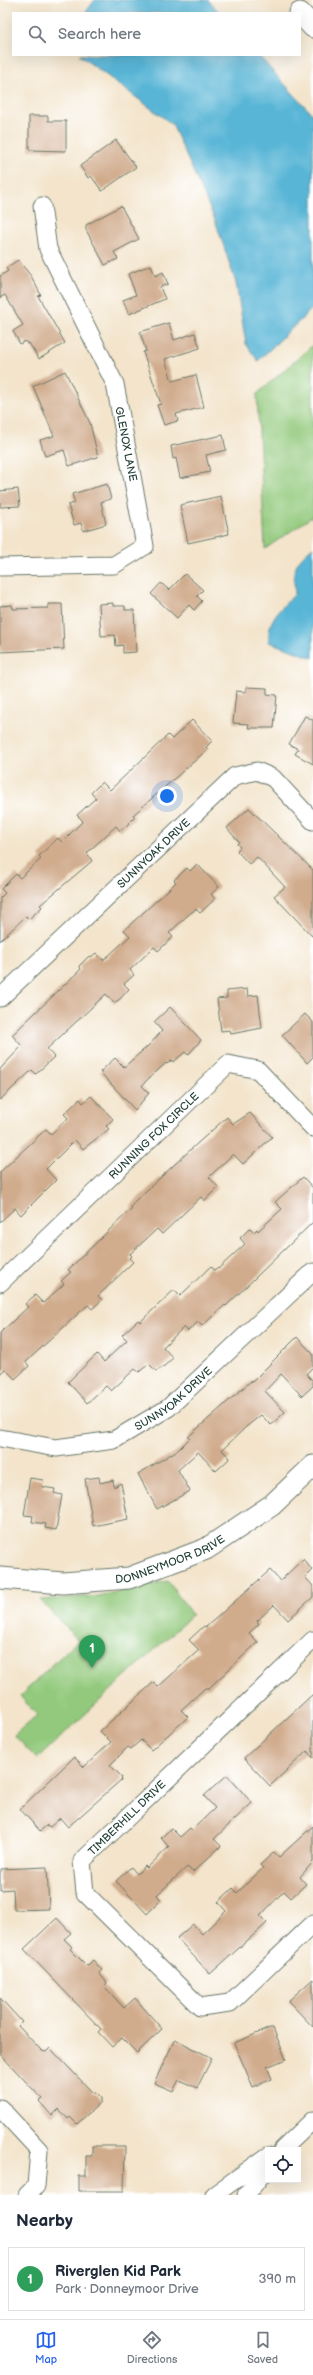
<!DOCTYPE html>
<meta charset="utf-8">
<style>
:root{--surface:#fff;--page:#f2f2f3;--text:#1f2937;--muted:#747a83;--line:#e0e1e3;--accent:#2563eb}
body{margin:0;font-family:"Balsamiq Sans",sans-serif;background:var(--page);color:var(--text)}
.controls{position:absolute;right:12px;bottom:12px;display:grid;overflow:hidden;border-radius:0px;box-shadow:0 4px 16px #0002}
.controls button{width:36px;height:36px;display:grid;place-items:center;padding:0;border:0;border-bottom:1px solid var(--line);background:var(--surface);color:var(--text);font:20px sans-serif}
.you{position:absolute;left:167px;top:796px;width:14px;height:14px;margin:-10px;border:3px solid #fff;border-radius:50%;background:#1a73e8;box-shadow:0 0 0 6px #1a73e833}
.badge{display:grid;place-items:center;width:26px;height:26px;border-radius:50%;background:var(--accent);color:#fff;font-size:13px;font-weight:700}
.pin{position:absolute;translate:-50% -33px;filter:drop-shadow(0 1px 2px #0008)}
.pin::after{content:'';position:absolute;top:21px;width:14px;height:12px;background:inherit;clip-path:polygon(0 0,100% 0,50% 100%)}
.list{margin:0;padding:0;list-style:none}
h2{display:flex;justify-content:space-between;align-items:center;height:52px;margin:0;padding:0 16px;font-size:17px}
h2 small{font-size:13px;font-weight:400;color:var(--muted)}
.list li{display:grid;grid-template-columns:26px 1fr auto;gap:12px;align-items:center;box-sizing:border-box;height:64px;margin:0 8px 8px;padding:0 8px;border:1px solid var(--line);border-radius:0px}
.list b{display:block;font-size:15px;white-space:nowrap}
.list p{margin:0;font-size:13px;white-space:nowrap;color:var(--muted)}
.list em{font-size:13px;font-style:normal;color:var(--muted)}
.icon{flex:none;width:22px;height:22px;fill:none;stroke:currentColor;stroke-width:2;stroke-linecap:round;stroke-linejoin:round}
.map{position:relative;flex:none;width:313px;height:2195px;overflow:hidden}
.search{position:absolute;background:var(--surface);box-shadow:0 4px 16px #0002;left:12px;right:12px;top:12px;height:44px;display:flex;align-items:center;gap:10px;box-sizing:border-box;padding:0 14px;border-radius:0px;color:var(--muted);font-size:15px}
.sheet{height:124px;background:var(--surface)}
nav{display:flex;justify-content:space-around;align-items:center;box-sizing:border-box;height:56px;border-top:1px solid var(--line);background:var(--surface);font-size:11px;color:var(--muted)}
nav a{display:grid;justify-items:center;gap:2px}
nav .on{color:var(--accent)}
.map>svg:first-child{display:block}
.green{fill:#92c97b;stroke:#588358}
.water{fill:#58b5d6;stroke:#3c7985}
.building{fill:#d0ab8c}
.lines{fill:none;stroke-linecap:round;stroke-linejoin:round}
.minor-casing{stroke:#697769;stroke-width:19}
.tertiary-casing{stroke:#697769;stroke-width:23}
.minor{stroke:#fff;stroke-width:17}
.tertiary{stroke:#fff;stroke-width:21}
.labels{text-anchor:middle;dominant-baseline:central;stroke-width:3.5;stroke-linejoin:round;paint-order:stroke}
.street-label{font-size:11px;fill:#1f3d34;stroke:#fff}
</style>
<div class="map">
<svg width="313" height="2195" viewBox="0 0 313 2195">
<rect width="100%" height="100%" fill="#fff"/>
<filter id="ink" filterUnits="userSpaceOnUse"><feTurbulence type="fractalNoise" baseFrequency=".025" numOctaves="2"/><feDisplacementMap in="SourceGraphic" scale="8" xChannelSelector="R" yChannelSelector="G"/><feConvolveMatrix kernelMatrix="1 2 1 2 8 2 1 2 1" color-interpolation-filters="sRGB"/></filter>
<filter id="wash" filterUnits="userSpaceOnUse"><feTurbulence type="fractalNoise" baseFrequency=".012" numOctaves="4" result="noise"/><feDisplacementMap in="SourceGraphic" scale="16" xChannelSelector="R" yChannelSelector="G"/><feGaussianBlur stdDeviation="0.9" result="paint"/><feColorMatrix in="noise" values="0 0 0 0 0 0 0 0 0 0 0 0 0 0 0 0 0 1.4 0 .05"/><feComposite in="paint" operator="in"/></filter>
<g filter="url(#wash)">
<rect width="100%" height="100%" fill="#f3e4cb"/>
<!-- green -->
<g class="green">
<path d="M 313,345 L 313,516 L 265,549 L 257,394 Z"/>
<path d="M 168,1581 L 192,1615 L 37,1759 L 14,1735 L 37,1715 L 20,1696 L 78,1640 L 40,1600 L 98,1596 Z"/>
</g>
<!-- water -->
<g class="water">
<path d="M 95,0 L 208,0 L 220,13 L 85,13 Z"/>
<path d="M 79,55 L 258,55 L 313,115 L 313,308 L 258,361 L 246,344 L 236,283 L 215,220 L 172,124 Z"/>
<path d="M 313,547 L 313,658 L 269,642 C 267,619 280,609 295,594 C 293,569 293,563 313,547 Z"/>
</g>
<g id="blocks">
<!-- building -->
<g class="building">
<path d="M 29,116 L 48,116 L 48,121 L 66,121 L 66,151 L 29,150 Z"/>
<path d="M 116,140 L 136,167 L 102,191 L 91,176 L 88,178 L 80,166 Z"/>
<path d="M 121,206 L 139,239 L 114,252 L 118,259 L 105,265 L 86,230 L 86,225 Z"/>
<path d="M 18,260 L 31,276 L 41,295 L 38,296 L 65,343 L 39,359 L 29,343 L 27,344 L 25,341 L 20,344 L 13,331 L 23,325 L 5,295 L 0,298 L 0,276 L 8,271 L 6,268 Z"/>
<path d="M 151,265 L 155,276 L 163,272 L 168,284 L 160,287 L 165,299 L 129,314 L 123,300 L 136,295 L 128,274 Z"/>
<path d="M 169,323 L 174,340 L 195,333 L 200,348 L 165,359 L 172,381 L 196,375 L 204,407 L 176,414 L 178,421 L 164,425 L 157,405 L 161,404 L 143,352 L 146,351 L 140,332 Z"/>
<path d="M 65,371 L 90,423 L 98,457 L 69,466 L 64,450 L 45,456 L 40,440 L 54,436 L 33,386 Z"/>
<path d="M 223,435 L 226,450 L 206,455 L 210,472 L 180,478 L 176,458 L 173,459 L 171,446 Z"/>
<path d="M 107,484 L 111,499 L 101,502 L 106,524 L 83,531 L 81,523 L 74,525 L 68,505 L 75,503 L 72,494 Z"/>
<path d="M 18,489 L 20,506 L 0,507 L 0,491 Z"/>
<path d="M 221,496 L 229,534 L 188,543 L 180,505 Z"/>
<path d="M 185,574 L 203,590 L 197,596 L 202,601 L 194,610 L 189,605 L 177,618 L 151,594 L 161,583 L 169,590 Z"/>
<path d="M 113,603 L 113,606 L 125,606 L 125,610 L 134,610 L 136,652 L 123,653 L 123,645 L 116,646 L 115,635 L 101,636 L 99,604 Z"/>
<path d="M 48,604 L 62,604 L 64,649 L 0,652 L 0,606 L 12,605 L 13,609 L 48,608 Z"/>
<path d="M 246,687 L 267,688 L 267,694 L 277,695 L 274,728 L 248,728 L 249,724 L 233,723 L 236,691 L 246,692 Z"/>
<path d="M 305,716 L 313,720 L 313,764 L 295,754 L 298,749 L 289,744 Z"/>
<path d="M 192,720 L 212,741 L 206,747 L 208,749 L 133,815 L 135,817 L 126,826 L 120,831 L 116,826 L 87,853 L 92,861 L 40,905 L 42,907 L 29,919 L 26,916 L 0,941 L 0,898 L 5,893 L 1,889 L 16,874 L 20,878 L 41,859 L 39,856 L 58,838 L 62,842 L 83,821 L 77,815 L 96,798 L 91,793 L 102,782 L 110,790 L 168,735 L 172,739 Z"/>
<path d="M 249,808 L 313,870 L 313,937 L 274,896 L 285,887 L 257,857 L 249,864 L 237,851 L 240,847 L 237,844 L 239,842 L 227,828 Z"/>
<path d="M 197,864 L 219,887 L 211,894 L 215,899 L 200,913 L 196,909 L 188,915 L 169,933 L 173,937 L 158,951 L 154,947 L 130,970 L 134,975 L 124,984 L 129,989 L 120,999 L 114,1003 L 106,994 L 47,1049 L 54,1057 L 36,1074 L 32,1070 L 0,1100 L 0,1069 L 22,1046 L 12,1035 L 81,969 L 79,966 L 89,956 L 91,957 L 96,953 L 103,960 L 107,957 L 130,936 L 124,930 L 166,892 L 176,882 L 174,880 L 187,868 L 190,871 Z"/>
<path d="M 247,989 L 248,996 L 258,995 L 262,1028 L 231,1034 L 230,1030 L 221,1031 L 217,999 L 227,998 L 227,991 Z"/>
<path d="M 170,1007 L 201,1040 L 188,1055 L 185,1052 L 173,1062 L 172,1060 L 167,1064 L 166,1063 L 146,1081 L 142,1086 L 149,1093 L 135,1110 L 100,1072 L 115,1058 L 124,1067 L 149,1045 L 162,1031 L 154,1022 Z"/>
<path d="M 305,1014 L 313,1022 L 313,1057 L 307,1063 L 282,1035 Z"/>
<path d="M 91,1096 L 113,1119 L 106,1126 L 109,1129 L 83,1149 L 75,1140 L 46,1169 L 56,1180 L 21,1215 L 15,1208 L 0,1222 L 0,1172 L 46,1129 L 51,1134 L 68,1118 L 64,1114 L 80,1099 L 83,1103 Z"/>
<path d="M 250,1113 L 272,1137 L 243,1164 L 233,1154 L 209,1177 L 218,1187 L 204,1201 L 201,1197 L 162,1234 L 157,1229 L 130,1254 L 132,1256 L 129,1258 L 133,1262 L 98,1296 L 102,1300 L 92,1309 L 88,1305 L 80,1312 L 26,1362 L 29,1366 L 15,1379 L 5,1369 L 0,1374 L 0,1333 L 28,1307 L 25,1304 L 35,1295 L 43,1303 L 64,1284 L 61,1281 L 71,1272 L 68,1270 L 132,1208 L 131,1207 L 135,1201 L 200,1141 L 227,1117 L 233,1124 Z"/>
<path d="M 303,1177 L 313,1188 L 313,1222 L 226,1306 L 225,1305 L 202,1326 L 198,1322 L 188,1331 L 184,1327 L 163,1347 L 173,1358 L 162,1368 L 156,1371 L 149,1364 L 139,1372 L 135,1369 L 111,1391 L 106,1386 L 87,1403 L 68,1382 L 97,1354 L 104,1362 L 127,1340 L 122,1335 L 138,1320 L 140,1322 L 174,1290 L 180,1296 L 211,1266 L 214,1270 L 217,1268 L 218,1269 L 245,1244 L 240,1238 L 250,1228 L 254,1232 L 257,1229 L 258,1231 L 282,1209 L 275,1202 Z"/>
<path d="M 297,1337 L 313,1354 L 313,1367 L 306,1374 L 313,1381 L 313,1386 L 302,1396 L 281,1374 L 265,1391 L 285,1412 L 271,1425 L 261,1415 L 246,1427 L 222,1450 L 230,1458 L 216,1471 L 198,1452 L 178,1470 L 190,1491 L 157,1509 L 138,1474 L 178,1450 L 190,1438 L 188,1437 L 251,1381 L 252,1382 Z"/>
<path d="M 99,1477 L 100,1483 L 113,1480 L 114,1487 L 121,1483 L 128,1519 L 93,1526 L 85,1479 Z"/>
<path d="M 30,1478 L 43,1480 L 42,1487 L 55,1489 L 54,1493 L 62,1495 L 56,1530 L 45,1528 L 46,1524 L 32,1522 L 33,1516 L 24,1515 Z"/>
<path d="M 303,1559 L 312,1570 L 305,1577 L 313,1586 L 313,1597 L 288,1620 L 274,1605 L 257,1621 L 259,1624 L 249,1633 L 258,1642 L 209,1688 L 205,1688 L 181,1710 L 188,1717 L 151,1750 L 141,1740 L 131,1749 L 128,1747 L 110,1765 L 122,1777 L 121,1780 L 68,1827 L 60,1818 L 50,1827 L 47,1825 L 40,1831 L 20,1809 L 74,1757 L 84,1767 L 111,1742 L 100,1731 L 154,1682 L 158,1687 L 199,1650 L 189,1640 L 204,1626 L 206,1627 L 270,1570 L 280,1581 Z"/>
<path d="M 313,1694 L 313,1758 L 307,1751 L 270,1786 L 244,1758 Z"/>
<path d="M 227,1775 L 252,1803 L 214,1839 L 221,1846 L 193,1872 L 187,1867 L 157,1895 L 161,1900 L 147,1914 L 116,1881 L 131,1867 L 137,1874 L 145,1866 L 147,1868 L 169,1847 L 161,1838 L 171,1828 L 180,1837 L 190,1828 L 192,1830 L 215,1808 L 204,1796 Z"/>
<path d="M 313,1826 L 313,1862 L 300,1877 L 306,1884 L 291,1898 L 284,1891 L 260,1916 L 267,1923 L 210,1974 L 177,1938 L 193,1924 L 202,1934 L 226,1911 L 218,1902 L 233,1888 L 237,1893 L 263,1868 L 260,1865 L 274,1852 L 279,1857 Z"/>
<path d="M 47,1867 L 49,1909 L 14,1910 L 13,1889 L 0,1890 L 0,1869 Z"/>
<path d="M 57,1918 L 71,1933 L 64,1939 L 72,1947 L 70,1949 L 87,1966 L 93,1960 L 102,1970 L 99,1973 L 107,1983 L 104,1986 L 124,2008 L 135,1998 L 162,2029 L 137,2053 L 122,2038 L 112,2047 L 98,2032 L 101,2029 L 24,1949 Z"/>
<path d="M 313,1979 L 313,2027 L 288,2001 Z"/>
<path d="M 0,1998 L 22,2022 L 18,2026 L 42,2051 L 46,2052 L 50,2048 L 93,2093 L 96,2093 L 101,2098 L 101,2102 L 77,2124 L 70,2117 L 68,2119 L 59,2109 L 52,2116 L 39,2101 L 42,2099 L 0,2054 Z"/>
<path d="M 270,2028 L 273,2028 L 286,2059 L 267,2067 L 272,2079 L 253,2087 L 234,2043 Z"/>
<path d="M 175,2039 L 212,2058 L 197,2088 L 179,2080 L 173,2091 L 154,2083 Z"/>
<path d="M 92,2146 L 125,2146 L 124,2191 L 79,2191 L 79,2176 L 86,2176 L 86,2156 L 92,2156 Z"/>
</g>
</g>
</g>
<g filter="url(#ink)">
<use href="#blocks" fill-opacity="0" stroke="#697769" stroke-width="1"/>
<g class="lines">
<!-- minor casing -->
<g class="minor-casing">
<g id="minor">
<path d="M 0,567 L 114,565 L 145,546 L 115,384 L 48,249 L 42,206"/>
<path id="s1" d="M 0,998 L 235,776 L 257,771 L 273,778 L 313,821"/>
<path id="s2" d="M 0,1283 L 228,1064 L 258,1070 L 313,1128"/>
<path id="s3" d="M 0,1438 L 56,1448 L 114,1440 L 168,1408 L 313,1272"/>
<path d="M 313,1640 L 82,1861 L 85,1893 L 200,2007 L 230,2003 L 313,1924"/>
<path d="M 0,2108 L 39,2150 L 36,2186 L 27,2195"/>
<path d="M 282,2150 L 313,2120"/>
<path d="M 214,2195 L 268,2156"/>
<path d="M 246,2195 L 268,2167"/>
</g>
</g>
<!-- tertiary casing -->
<g class="tertiary-casing">
<g id="tertiary">
<path d="M 300,13 L 313,27"/>
<path id="s4" d="M 0,1578 L 63,1583 L 129,1578 L 206,1549 L 272,1505 L 313,1466"/>
</g>
</g>
<!-- minor -->
<use href="#minor" class="minor"/>
<!-- tertiary -->
<use href="#tertiary" class="tertiary"/>
</g>
</g>
<g class="labels">
<!-- street labels -->
<g class="street-label">
<text transform="translate(126 444) rotate(79)">GLENOX LANE</text>
<text stroke="none"><textPath href="#s1" startOffset="211">SUNNYOAK DRIVE</textPath></text>
<text stroke="none"><textPath href="#s2" startOffset="213">RUNNING FOX CIRCLE</textPath></text>
<text stroke="none"><textPath href="#s3" startOffset="188">SUNNYOAK DRIVE</textPath></text>
<text stroke="none"><textPath href="#s4" startOffset="174">DONNEYMOOR DRIVE</textPath></text>
<text transform="translate(127 1818) rotate(-44)">TIMBERHILL DRIVE</text>
</g>
</g>
</svg>
<div class="controls">
<button><svg class="icon" aria-label="locate" viewBox="0 0 24 24"><circle cx="12" cy="12" r="6"/><path d="M12 2v4M12 18v4M2 12h4M18 12h4"/></svg></button>
</div>
<div class="you"></div>
<div class="pin badge" style="left:92px;top:1668px;background:#2e9e5b">1</div>
<div class="search"><svg class="icon" aria-label="search" viewBox="0 0 24 24"><circle cx="10" cy="10" r="6"/><path d="M15 15l6 6"/></svg>Search here</div>
</div>
<section class="sheet">
<h2>Nearby<small></small></h2>
<ul class="list">
<li><span class="badge" style="background:#2e9e5b">1</span><div><b>Riverglen Kid Park</b><p>Park · Donneymoor Drive</p></div><em>390 m</em></li>
</ul>
</section>
<nav>
<a class="on"><svg class="icon" aria-label="map" viewBox="0 0 24 24"><path d="M3 6l6-2 6 2 6-2v14l-6 2-6-2-6 2zM9 4v14M15 6v14"/></svg>Map</a>
<a><svg class="icon" aria-label="directions" viewBox="0 0 24 24"><path d="M12 3l9 9-9 9-9-9zM9 14v-3h6M13 9l2 2-2 2"/></svg>Directions</a>
<a><svg class="icon" aria-label="saved" viewBox="0 0 24 24"><path d="M7 4h10v16l-5-4-5 4z"/></svg>Saved</a>
</nav>
